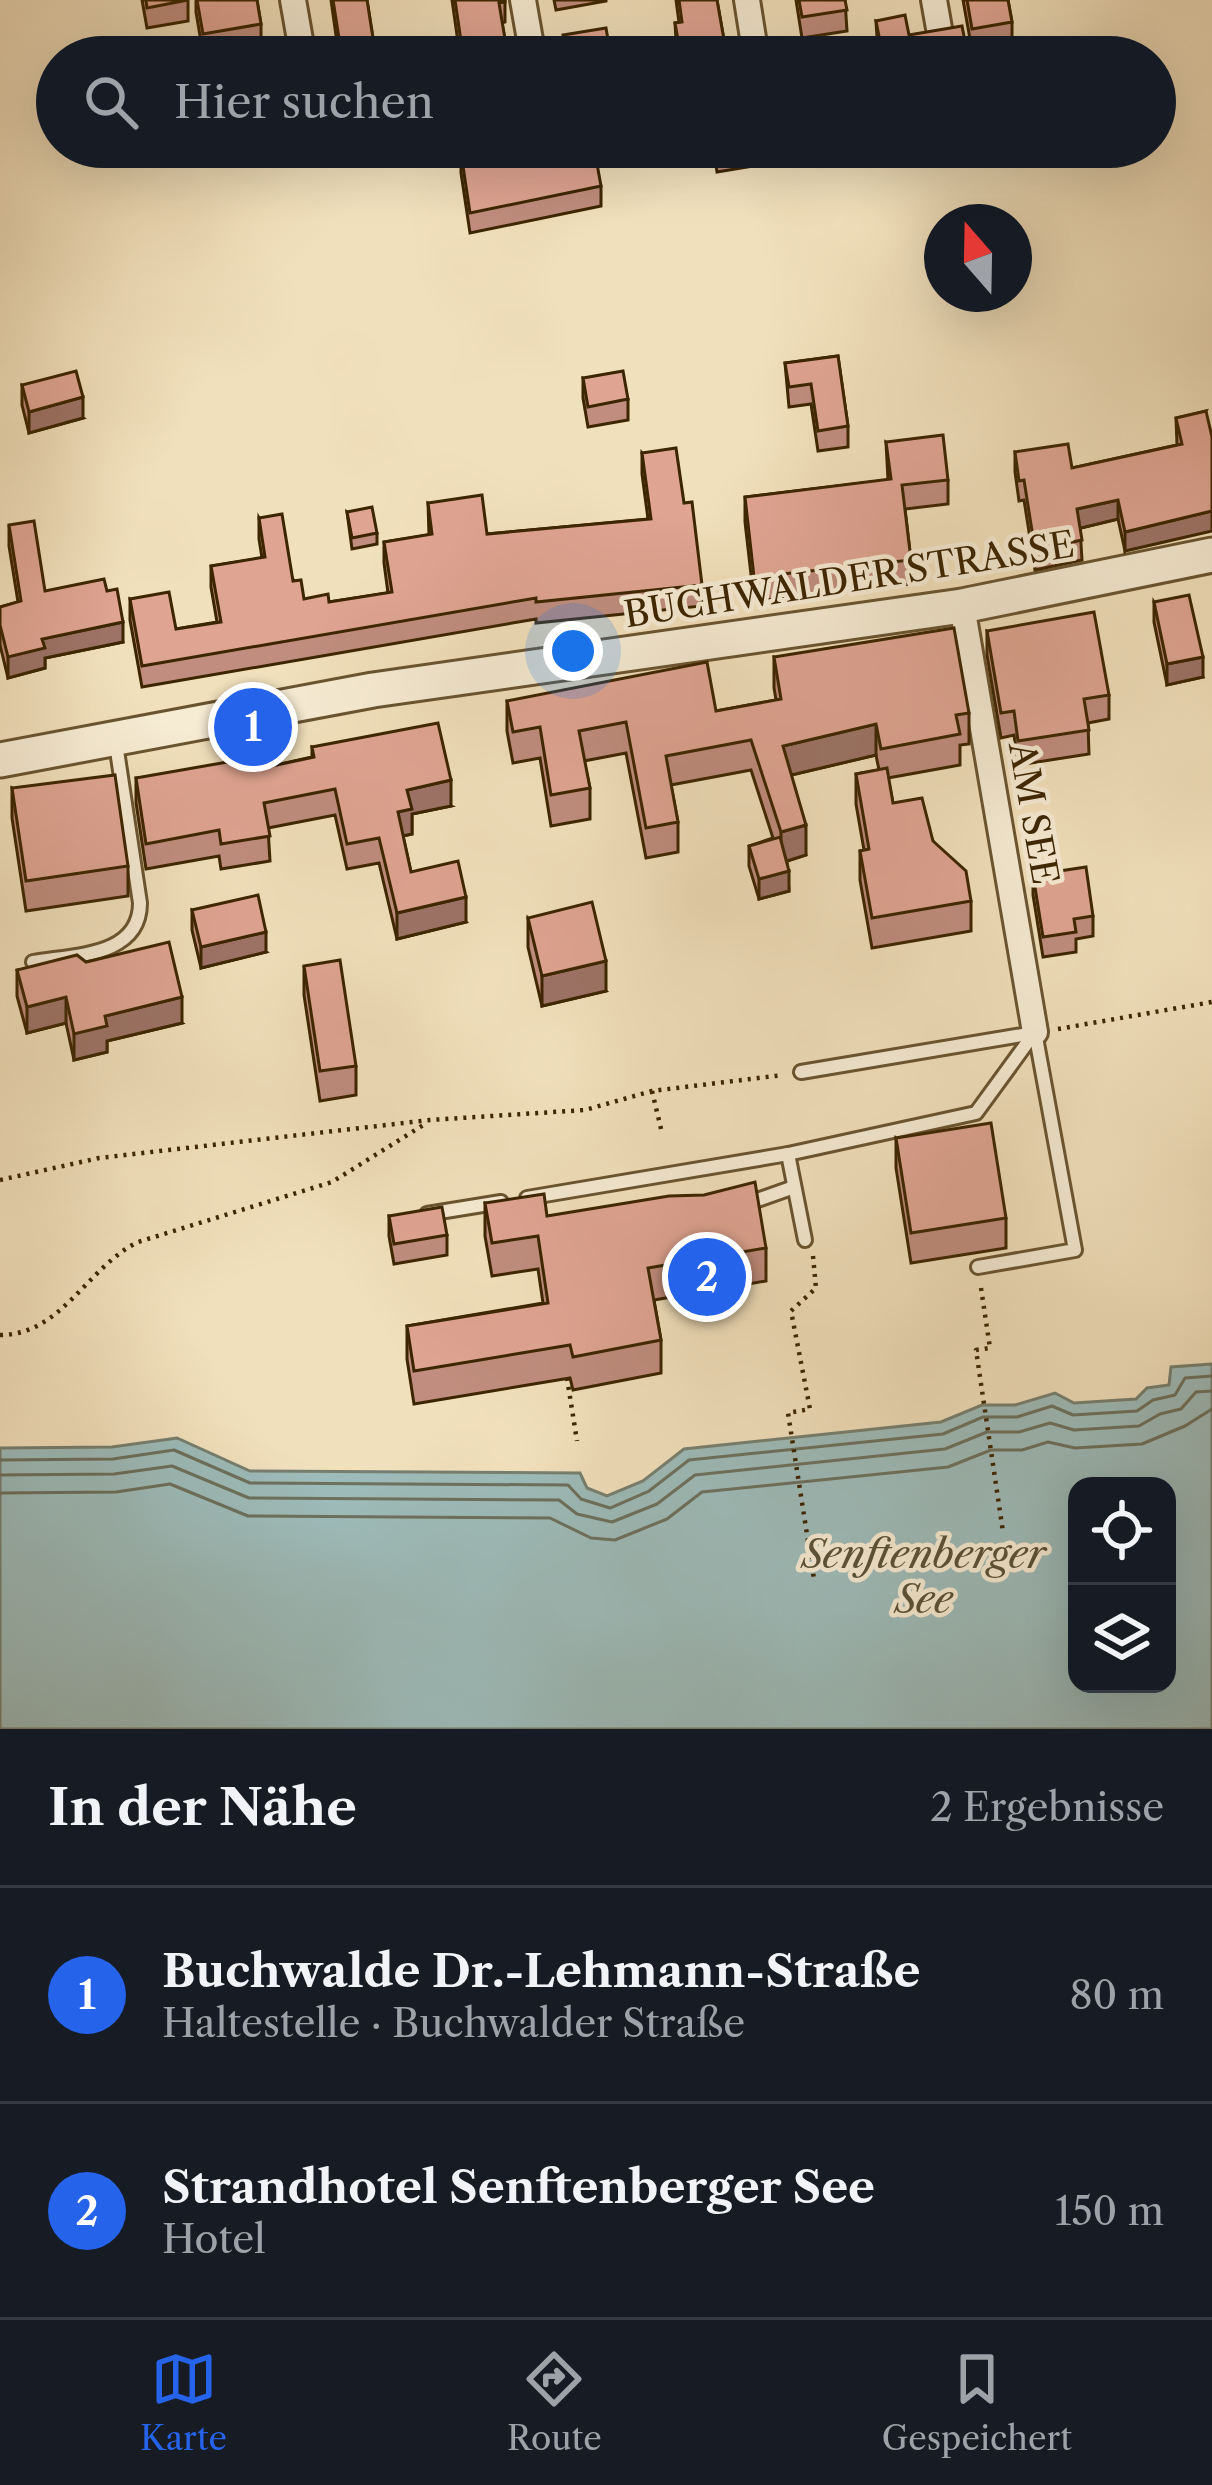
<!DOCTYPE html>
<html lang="de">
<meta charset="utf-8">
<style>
:root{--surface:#171b24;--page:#20242c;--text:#f1f3f6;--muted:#9ea1a6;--line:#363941;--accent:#2563eb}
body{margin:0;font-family:"Libre Caslon Text",serif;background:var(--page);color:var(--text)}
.controls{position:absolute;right:36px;bottom:36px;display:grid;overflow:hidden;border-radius:24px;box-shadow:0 12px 48px #0002}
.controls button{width:108px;height:108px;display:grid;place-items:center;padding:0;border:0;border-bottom:3px solid var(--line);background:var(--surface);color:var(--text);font:60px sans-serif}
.compass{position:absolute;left:924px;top:204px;width:108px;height:108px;border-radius:50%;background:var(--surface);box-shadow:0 12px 48px #0002;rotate:340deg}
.you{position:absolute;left:573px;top:651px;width:42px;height:42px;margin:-30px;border:9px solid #fff;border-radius:50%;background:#1a73e8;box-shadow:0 0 0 18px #1a73e833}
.badge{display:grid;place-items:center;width:78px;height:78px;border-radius:50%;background:var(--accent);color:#fff;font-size:39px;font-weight:700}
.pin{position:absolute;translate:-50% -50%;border:6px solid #fff;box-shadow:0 3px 12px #0006}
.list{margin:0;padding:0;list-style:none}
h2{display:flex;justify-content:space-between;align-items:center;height:156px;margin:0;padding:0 48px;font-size:51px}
h2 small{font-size:39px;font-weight:400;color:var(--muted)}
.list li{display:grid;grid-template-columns:78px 1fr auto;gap:36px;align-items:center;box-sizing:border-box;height:216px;padding:0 48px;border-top:3px solid var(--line)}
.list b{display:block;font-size:45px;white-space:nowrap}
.list p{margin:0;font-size:39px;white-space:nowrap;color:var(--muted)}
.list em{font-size:39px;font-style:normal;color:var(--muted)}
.icon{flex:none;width:66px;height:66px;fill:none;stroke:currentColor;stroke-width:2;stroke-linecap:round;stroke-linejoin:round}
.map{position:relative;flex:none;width:1212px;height:1729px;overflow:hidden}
.search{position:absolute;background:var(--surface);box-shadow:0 12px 48px #0002;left:36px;right:36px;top:36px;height:132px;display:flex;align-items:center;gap:30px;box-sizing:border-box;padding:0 42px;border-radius:66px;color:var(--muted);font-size:45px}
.sheet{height:588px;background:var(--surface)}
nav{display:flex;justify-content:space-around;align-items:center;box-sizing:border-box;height:168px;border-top:3px solid var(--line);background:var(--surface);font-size:33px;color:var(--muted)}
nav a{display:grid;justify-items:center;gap:6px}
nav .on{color:var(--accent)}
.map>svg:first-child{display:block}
.water{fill:#9dbbb9;stroke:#767f6f;stroke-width:3;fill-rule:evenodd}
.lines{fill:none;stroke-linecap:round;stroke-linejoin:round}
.shore{stroke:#6c705d;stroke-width:3}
.service-casing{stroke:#695430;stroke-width:18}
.minor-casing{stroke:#695430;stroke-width:30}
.tertiary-casing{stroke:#695430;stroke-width:39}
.path{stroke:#3c2501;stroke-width:4.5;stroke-dasharray:3 6;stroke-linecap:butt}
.service{stroke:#f6ebd3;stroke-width:12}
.minor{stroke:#f6ebd3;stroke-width:24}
.tertiary{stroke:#f6ebd3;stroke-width:33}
.wall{fill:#c08d7e;stroke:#3c2501;stroke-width:3}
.shaded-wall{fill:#9c7366;stroke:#3c2501;stroke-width:3}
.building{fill:#dfa492;stroke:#3c2501;stroke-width:3}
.labels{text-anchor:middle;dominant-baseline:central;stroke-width:9;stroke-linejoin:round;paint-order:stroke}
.street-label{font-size:36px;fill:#3c2501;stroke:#f6ebd3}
.water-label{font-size:39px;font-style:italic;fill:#595238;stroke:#f6ebd3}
</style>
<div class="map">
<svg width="1212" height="1729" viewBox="0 0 1212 1729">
<rect width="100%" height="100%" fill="#f1e0bc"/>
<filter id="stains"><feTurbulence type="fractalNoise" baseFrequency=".00167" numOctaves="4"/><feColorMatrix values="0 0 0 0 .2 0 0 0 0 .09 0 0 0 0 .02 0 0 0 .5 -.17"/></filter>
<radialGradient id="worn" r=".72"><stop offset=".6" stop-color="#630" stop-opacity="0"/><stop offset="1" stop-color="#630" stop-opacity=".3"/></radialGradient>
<!-- water -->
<path class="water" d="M 1212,1364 L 1212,1729 L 0,1729 L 0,1448 L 112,1447 L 177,1438 L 250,1471 L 580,1473 L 587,1488 L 607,1496 L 643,1481 L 684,1449 L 941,1422 L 982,1405 L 1015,1405 L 1055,1393 L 1074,1403 L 1136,1399 L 1147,1388 L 1169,1385 L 1171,1367 ZM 1077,1486 L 1167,1486 L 1167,1684 L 1077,1684 Z"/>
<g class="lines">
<!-- shore -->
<g class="shore">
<path d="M 0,1460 L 113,1459 L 174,1450 L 250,1483 L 568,1485 L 581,1499 L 610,1508 L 649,1491 L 689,1460 L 943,1434 L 983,1417 L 1017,1417 L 1052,1406 L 1073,1415 L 1137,1411 L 1153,1400 L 1175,1395 L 1185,1378 L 1212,1376"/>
<path d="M 0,1475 L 114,1474 L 172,1466 L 249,1498 L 559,1500 L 577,1514 L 612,1522 L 657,1504 L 695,1475 L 945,1449 L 987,1432 L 1019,1432 L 1050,1423 L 1074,1430 L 1139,1426 L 1160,1414 L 1181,1409 L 1196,1392 L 1212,1391"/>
<path d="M 0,1493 L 116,1492 L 170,1484 L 248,1516 L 550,1518 L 591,1538 L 615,1540 L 667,1519 L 702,1492 L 948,1467 L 991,1450 L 1022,1450 L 1048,1442 L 1075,1448 L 1142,1444 L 1185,1426 L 1212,1409"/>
</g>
<!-- service casing -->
<g class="service-casing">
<g id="service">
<path d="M 33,962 C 73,955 140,957 140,903 L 116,744"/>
<path d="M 801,1072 L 1034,1033"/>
<path d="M 788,1154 L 805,1240"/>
<path d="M 527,1198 L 788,1154 L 976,1113 L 1035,1032"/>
<path d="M 746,1204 L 794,1187"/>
<path d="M 427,1214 L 501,1202"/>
<path d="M 978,1267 L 1075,1250 L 1035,1032"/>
</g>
</g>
<!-- minor casing -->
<g class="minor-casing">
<g id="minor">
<path d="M 293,0 L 303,57"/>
<path d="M 523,0 L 533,57"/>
<path d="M 747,0 L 756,57"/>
<path d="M 934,0 L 940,34"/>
<path d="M 962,606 L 1035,1032"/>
</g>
</g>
<!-- tertiary casing -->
<g class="tertiary-casing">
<path id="tertiary" d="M 0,760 L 373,690 L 962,606 L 1212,555"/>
</g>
<!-- path -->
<g class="path">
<path d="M 1058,1029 L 1212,1002"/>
<path d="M 652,1091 L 662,1133"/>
<path d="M 0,1180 L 99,1158 L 430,1120 L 585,1110 L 652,1091 L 783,1075"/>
<path d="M 813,1256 L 816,1288 L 791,1311 L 810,1409 L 788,1413 L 814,1579"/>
<path d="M 981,1288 L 990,1348 L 976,1350 L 1003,1532"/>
<path d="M 0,1335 C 62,1335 87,1267 138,1242 L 332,1182 L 425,1124"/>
<path d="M 567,1378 L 577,1441"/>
</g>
<!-- service -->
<use href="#service" class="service"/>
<!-- minor -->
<use href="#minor" class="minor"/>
<!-- tertiary -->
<use href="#tertiary" class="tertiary"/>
</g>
<!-- wall -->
<g class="wall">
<path d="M 142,0 L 188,0 L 188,21 L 147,28 Z"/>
<path d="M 196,0 L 257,0 L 261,24 L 261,43 L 288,57 L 259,57 L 259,44 L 203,54 L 196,12 Z"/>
<path d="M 331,0 L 367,0 L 376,57 L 339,57 Z"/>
<path d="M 452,0 L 505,0 L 505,22 L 502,23 L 508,57 L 442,57 L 442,44 L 458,42 Z"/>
<path d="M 554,0 L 606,0 L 606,1 L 556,10 Z"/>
<path d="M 676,0 L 717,0 L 727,57 L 677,57 L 675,23 L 679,22 Z"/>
<path d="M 796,0 L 845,0 L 847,31 L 802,38 Z"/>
<path d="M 963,0 L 1008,0 L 1012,22 L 1012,42 L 972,50 Z"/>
<path d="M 876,21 L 909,35 L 968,57 L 878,53 Z"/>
<path d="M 706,147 L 766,147 L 766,164 L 717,172 L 714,152 L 707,153 Z"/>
<path d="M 461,153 L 601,186 L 601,206 L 470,233 L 461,173 Z"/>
<path d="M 838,356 L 848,426 L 848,447 L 818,451 L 811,404 L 789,407 L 785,363 Z"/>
<path d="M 583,378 L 628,399 L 628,420 L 588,427 L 583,398 Z"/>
<path d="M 22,385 L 83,418 L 29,433 L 22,405 Z"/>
<path d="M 1206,411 L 1125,551 L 1118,519 L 1080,528 L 1082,560 L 1035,570 L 1024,500 L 1019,501 L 1015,472 L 1015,452 L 1072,468 L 1177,445 L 1176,418 Z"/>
<path d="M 886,442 L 948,480 L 948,504 L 905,509 L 911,560 L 911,584 L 754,601 L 745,522 L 745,497 L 888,480 Z"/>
<path d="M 642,453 L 684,503 L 702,585 L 702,606 L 536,623 L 536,619 L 142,687 L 130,620 L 130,599 L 176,629 L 217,622 L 211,587 L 211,566 L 262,558 L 259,539 L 259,518 L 304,599 L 329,602 L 388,593 L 384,563 L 384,542 L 429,535 L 428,503 L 487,534 L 648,519 L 642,474 Z"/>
<path d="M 347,512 L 377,533 L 377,544 L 352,549 Z"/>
<path d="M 9,525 L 45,591 L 107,591 L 123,642 L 45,658 L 45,668 L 8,678 L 0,645 L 0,607 L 18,602 L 9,546 Z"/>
<path d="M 1154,602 L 1203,677 L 1167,685 L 1154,622 Z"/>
<path d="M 987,631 L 1109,695 L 1109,719 L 1088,723 L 1089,754 L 1018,765 L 1014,735 L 1001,738 L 987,655 Z"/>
<path d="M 774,657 L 969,713 L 969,744 L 960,745 L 960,765 L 888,778 L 893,803 L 933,841 L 971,901 L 971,931 L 872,948 L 860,880 L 860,851 L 864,850 L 856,804 L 856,774 L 879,770 L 876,755 L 791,775 L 806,855 L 787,861 L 789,891 L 759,899 L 749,866 L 749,846 L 773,838 L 751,770 L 671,785 L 678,822 L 678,852 L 646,858 L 626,753 L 584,761 L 590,788 L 590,819 L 551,826 L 540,758 L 513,763 L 507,731 L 507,701 L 716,711 L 776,700 L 774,688 Z"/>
<path d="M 312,747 L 451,806 L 412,814 L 412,834 L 403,836 L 411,872 L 466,922 L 397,939 L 379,863 L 347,869 L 335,815 L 268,828 L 270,861 L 221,869 L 219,856 L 146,869 L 136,803 L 136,778 L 258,769 L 312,757 Z"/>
<path d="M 12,788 L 128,866 L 128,896 L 26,911 L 12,818 Z"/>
<path d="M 1033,875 L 1093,916 L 1093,936 L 1076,939 L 1076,952 L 1043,957 L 1033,895 Z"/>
<path d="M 192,910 L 266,952 L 201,968 L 192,930 Z"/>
<path d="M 528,918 L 606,991 L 542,1006 L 528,947 Z"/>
<path d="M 86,962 L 182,1023 L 107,1041 L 107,1052 L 74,1060 L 66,1023 L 27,1033 L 17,996 L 17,970 Z"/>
<path d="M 304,966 L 356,1066 L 356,1095 L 320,1101 L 304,995 Z"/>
<path d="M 896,1138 L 1006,1218 L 1006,1248 L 911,1263 L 896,1168 Z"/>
<path d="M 485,1203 L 547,1216 L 766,1248 L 766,1281 L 654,1300 L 661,1340 L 661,1373 L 573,1390 L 570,1378 L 414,1404 L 407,1359 L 407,1326 L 543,1303 L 538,1269 L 492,1276 L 485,1236 Z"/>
<path d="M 389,1216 L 447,1235 L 447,1255 L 394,1264 L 389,1236 Z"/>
</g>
<!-- shaded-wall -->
<g class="shaded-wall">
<path d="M 83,397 L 83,418 L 29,433 L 29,412 Z"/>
<path d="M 1118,500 L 1118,519 L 1077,529 L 1077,509 Z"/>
<path d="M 1212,511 L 1212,531 L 1125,551 L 1125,532 Z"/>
<path d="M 123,622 L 123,642 L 45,658 L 45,668 L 8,678 L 8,657 L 42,639 Z"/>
<path d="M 1203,657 L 1203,677 L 1167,685 L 1167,664 Z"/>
<path d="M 876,724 L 876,755 L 783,777 L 783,746 Z"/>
<path d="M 451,780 L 451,806 L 412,814 L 412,834 L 398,837 L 398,812 L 407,790 Z"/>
<path d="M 806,825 L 806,855 L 781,863 L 781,832 Z"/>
<path d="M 789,871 L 789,891 L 759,899 L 759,879 Z"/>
<path d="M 466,897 L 466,922 L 397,939 L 397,913 Z"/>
<path d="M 266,932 L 266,952 L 201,968 L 201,947 Z"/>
<path d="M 606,961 L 606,991 L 542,1006 L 542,976 Z"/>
<path d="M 66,997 L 66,1023 L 27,1033 L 27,1007 Z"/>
<path d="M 182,997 L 182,1023 L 107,1041 L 107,1052 L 74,1060 L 74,1034 L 105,1016 Z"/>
</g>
<!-- building -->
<g class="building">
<path d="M 146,0 L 188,0 L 147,8 Z"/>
<path d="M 197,0 L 257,0 L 261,24 L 203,34 Z"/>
<path d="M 333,0 L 367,0 L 376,57 L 342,57 Z"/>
<path d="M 455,0 L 505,0 L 505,2 L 499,3 L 508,57 L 444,57 L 442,44 L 461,41 Z"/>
<path d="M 679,0 L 717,0 L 727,57 L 681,57 L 675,23 L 682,22 Z"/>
<path d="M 799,0 L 845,0 L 847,10 L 802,17 Z"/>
<path d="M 967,0 L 1008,0 L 1012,22 L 972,29 Z"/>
<path d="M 905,15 L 909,35 L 962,26 L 968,57 L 849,57 L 882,52 L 876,21 Z"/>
<path d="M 606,28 L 611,57 L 567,57 L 563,35 Z"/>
<path d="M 284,39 L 288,57 L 261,57 L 259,43 Z"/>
<path d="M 163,46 L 166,57 L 125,57 L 124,55 Z"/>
<path d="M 505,147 L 507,161 L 584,147 L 594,147 L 601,186 L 470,213 L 461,153 Z"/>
<path d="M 716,147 L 758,147 L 717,154 Z"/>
<path d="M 838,356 L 848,426 L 818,431 L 811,384 L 789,387 L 785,363 Z"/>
<path d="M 76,371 L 83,397 L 29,412 L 22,385 Z"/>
<path d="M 623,371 L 628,399 L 588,407 L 583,378 Z"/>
<path d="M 1206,411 L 1212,437 L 1212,511 L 1125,532 L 1118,500 L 1077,509 L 1082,540 L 1035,550 L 1024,480 L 1019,481 L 1015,452 L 1068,444 L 1072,468 L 1182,444 L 1176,418 Z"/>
<path d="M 943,435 L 948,480 L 902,485 L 911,560 L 754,577 L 745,497 L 891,479 L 886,442 Z"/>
<path d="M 676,448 L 684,503 L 692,502 L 702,585 L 536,602 L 536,598 L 142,666 L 130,599 L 169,592 L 176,629 L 221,622 L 211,566 L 265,557 L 259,518 L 282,514 L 293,581 L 301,580 L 304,599 L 328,594 L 329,602 L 392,592 L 384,542 L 432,534 L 428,503 L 482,495 L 487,534 L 651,519 L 642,453 Z"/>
<path d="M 372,507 L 377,533 L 352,538 L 347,512 Z"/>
<path d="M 34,521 L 45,591 L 104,579 L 107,591 L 117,589 L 123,622 L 42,639 L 45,648 L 8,657 L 0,625 L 0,607 L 21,601 L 9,525 Z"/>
<path d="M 1189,595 L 1203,657 L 1167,664 L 1154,602 Z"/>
<path d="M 1094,612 L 1109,695 L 1084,699 L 1089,730 L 1018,741 L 1014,711 L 1001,713 L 987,631 Z"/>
<path d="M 954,628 L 969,713 L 956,715 L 960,734 L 881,749 L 876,724 L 783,746 L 806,825 L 781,832 L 751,740 L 666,756 L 678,822 L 646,828 L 626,722 L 579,731 L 590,788 L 551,795 L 540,727 L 513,732 L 507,701 L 707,662 L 716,711 L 781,699 L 774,657 Z"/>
<path d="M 438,723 L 451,780 L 407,790 L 412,809 L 398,812 L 411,872 L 458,861 L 466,897 L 397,913 L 379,838 L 347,844 L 335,789 L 264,803 L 270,836 L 221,844 L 219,830 L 146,844 L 136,778 L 256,757 L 258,769 L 314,757 L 312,747 Z"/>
<path d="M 887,768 L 893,803 L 922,798 L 933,841 L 966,871 L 971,901 L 872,918 L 860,851 L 869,849 L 856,774 Z"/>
<path d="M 115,775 L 128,866 L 26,881 L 12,788 Z"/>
<path d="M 780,837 L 789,871 L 759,879 L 749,846 Z"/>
<path d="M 1086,867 L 1093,916 L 1074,919 L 1076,932 L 1043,937 L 1033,875 Z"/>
<path d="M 258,895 L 266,932 L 201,947 L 192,910 Z"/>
<path d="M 592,902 L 606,961 L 542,976 L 528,918 Z"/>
<path d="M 169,942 L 182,997 L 105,1016 L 107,1026 L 74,1034 L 66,997 L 27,1007 L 17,970 L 77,955 L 86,962 Z"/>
<path d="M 340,960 L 356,1066 L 320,1071 L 304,966 Z"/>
<path d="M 991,1123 L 1006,1218 L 911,1233 L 896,1138 Z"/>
<path d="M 755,1182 L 766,1248 L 648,1268 L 661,1340 L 573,1357 L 570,1345 L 414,1371 L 407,1326 L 548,1303 L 538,1236 L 492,1243 L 485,1203 L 544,1194 L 547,1216 L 669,1196 L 704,1195 Z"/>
<path d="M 442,1207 L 447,1235 L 394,1244 L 389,1216 Z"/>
</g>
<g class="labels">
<!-- street labels -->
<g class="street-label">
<text transform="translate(849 579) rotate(-9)">BUCHWALDER STRASSE</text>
<text transform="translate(1034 813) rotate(80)">AM SEE</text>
</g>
<!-- water labels -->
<g class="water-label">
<text x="924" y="1554">Senftenberger<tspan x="924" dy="45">See</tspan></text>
</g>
</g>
<rect width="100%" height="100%" filter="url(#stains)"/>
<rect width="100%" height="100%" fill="url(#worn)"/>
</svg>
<div class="controls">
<button><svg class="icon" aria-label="locate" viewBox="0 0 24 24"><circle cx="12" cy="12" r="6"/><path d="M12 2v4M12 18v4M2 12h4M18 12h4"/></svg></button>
<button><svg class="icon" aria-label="layers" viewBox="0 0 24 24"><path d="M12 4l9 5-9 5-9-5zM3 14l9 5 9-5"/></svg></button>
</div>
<svg class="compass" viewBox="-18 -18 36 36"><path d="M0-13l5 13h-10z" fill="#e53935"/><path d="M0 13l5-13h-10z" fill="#9ea1a6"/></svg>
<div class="you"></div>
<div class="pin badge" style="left:253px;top:727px">1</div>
<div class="pin badge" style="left:707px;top:1277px">2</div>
<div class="search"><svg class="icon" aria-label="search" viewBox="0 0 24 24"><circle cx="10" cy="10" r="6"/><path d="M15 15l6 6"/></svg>Hier suchen</div>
</div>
<section class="sheet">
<h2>In der Nähe<small>2 Ergebnisse</small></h2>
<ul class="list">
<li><span class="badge">1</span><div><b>Buchwalde Dr.-Lehmann-Straße</b><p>Haltestelle · Buchwalder Straße</p></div><em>80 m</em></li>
<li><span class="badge">2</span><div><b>Strandhotel Senftenberger See</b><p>Hotel</p></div><em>150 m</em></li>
</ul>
</section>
<nav>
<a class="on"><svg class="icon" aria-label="map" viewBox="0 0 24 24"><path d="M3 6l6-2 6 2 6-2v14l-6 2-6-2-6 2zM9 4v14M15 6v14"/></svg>Karte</a>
<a><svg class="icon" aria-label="directions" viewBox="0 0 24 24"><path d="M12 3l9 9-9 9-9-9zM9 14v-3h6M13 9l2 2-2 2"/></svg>Route</a>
<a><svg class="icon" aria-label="saved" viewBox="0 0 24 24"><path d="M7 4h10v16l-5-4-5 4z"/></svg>Gespeichert</a>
</nav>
